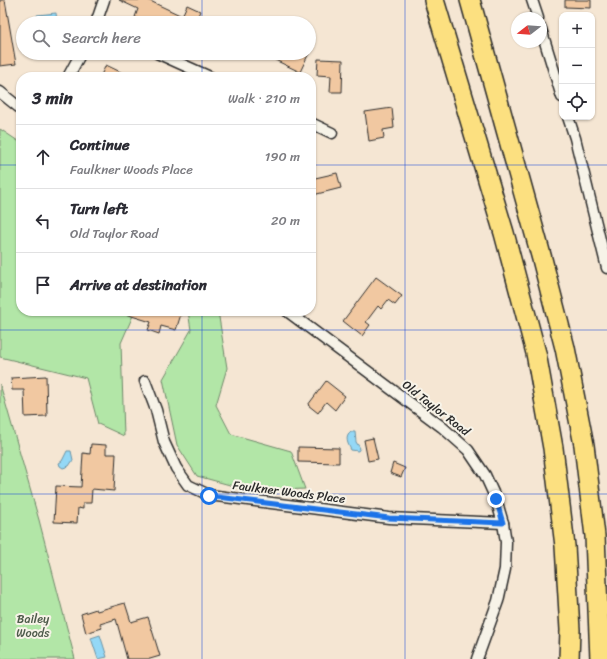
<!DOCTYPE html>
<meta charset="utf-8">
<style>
:root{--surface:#fff;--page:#f7f7f7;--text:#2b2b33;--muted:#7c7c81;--line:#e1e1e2}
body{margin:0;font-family:Sriracha,sans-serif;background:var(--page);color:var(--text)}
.controls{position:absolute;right:12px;top:12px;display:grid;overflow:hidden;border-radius:8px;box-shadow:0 1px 3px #0004}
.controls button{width:36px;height:36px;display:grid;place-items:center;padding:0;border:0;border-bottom:1px solid var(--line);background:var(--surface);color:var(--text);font:20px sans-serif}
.compass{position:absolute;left:511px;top:12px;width:36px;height:36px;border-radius:50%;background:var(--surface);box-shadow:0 1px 3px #0004;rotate:253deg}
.stop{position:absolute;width:12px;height:12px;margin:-9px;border:3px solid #1a73e8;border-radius:50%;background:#fff}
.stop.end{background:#1a73e8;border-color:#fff;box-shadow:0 1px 4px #0008}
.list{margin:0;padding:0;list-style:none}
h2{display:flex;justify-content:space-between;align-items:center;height:52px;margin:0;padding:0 16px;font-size:17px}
h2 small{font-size:13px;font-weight:400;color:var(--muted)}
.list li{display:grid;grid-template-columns:26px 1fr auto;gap:12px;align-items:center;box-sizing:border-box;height:64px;padding:0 16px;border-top:1px solid var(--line)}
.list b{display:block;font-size:15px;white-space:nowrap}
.list p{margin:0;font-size:13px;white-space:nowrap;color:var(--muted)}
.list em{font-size:13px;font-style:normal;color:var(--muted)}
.icon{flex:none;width:22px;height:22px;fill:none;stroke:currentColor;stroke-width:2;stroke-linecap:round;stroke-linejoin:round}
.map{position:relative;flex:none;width:607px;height:659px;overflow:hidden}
.search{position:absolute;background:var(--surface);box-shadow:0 1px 3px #0004;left:16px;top:16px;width:300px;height:44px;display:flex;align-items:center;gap:10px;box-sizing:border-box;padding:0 14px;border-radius:22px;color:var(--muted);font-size:15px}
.panel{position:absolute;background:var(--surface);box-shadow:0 1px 3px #0004;left:16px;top:72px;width:300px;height:244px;border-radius:16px}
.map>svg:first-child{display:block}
.green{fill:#b2e6a7;stroke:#6e8869}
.water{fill:#94d8f6;stroke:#6a93a5}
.building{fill:#f1c8a1;stroke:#2b2b2b}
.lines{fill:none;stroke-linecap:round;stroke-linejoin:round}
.minor-casing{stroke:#2b2b2b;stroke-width:13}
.motorway-casing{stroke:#2b2b2b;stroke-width:22}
.minor{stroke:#f7f3e8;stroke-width:10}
.motorway{stroke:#fce080;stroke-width:19}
.route{stroke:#1a73e8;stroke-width:5}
.grid{fill:none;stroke:#1d4ed8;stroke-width:1;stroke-opacity:0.55}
.labels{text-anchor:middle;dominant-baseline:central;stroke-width:4;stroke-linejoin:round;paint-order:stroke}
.street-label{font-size:12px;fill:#2b2b2b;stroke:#f7f3e8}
.park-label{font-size:12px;fill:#4d5a4a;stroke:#f7f3e8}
</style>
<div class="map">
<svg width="607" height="659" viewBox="0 0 607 659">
<rect width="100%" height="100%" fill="#f5e6d3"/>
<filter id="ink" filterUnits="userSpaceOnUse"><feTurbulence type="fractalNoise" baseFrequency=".025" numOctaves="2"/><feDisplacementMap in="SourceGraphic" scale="8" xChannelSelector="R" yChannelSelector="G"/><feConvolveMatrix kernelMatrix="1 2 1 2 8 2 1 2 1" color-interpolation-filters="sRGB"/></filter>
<g filter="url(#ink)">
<!-- green -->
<g class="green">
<path d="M 0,129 L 21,143 L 21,311 L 135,311 L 121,343 L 124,436 L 98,424 L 86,378 L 0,357 Z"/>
<path d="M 188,311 L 218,311 L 227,368 L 216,405 L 231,434 L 291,451 L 305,489 L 252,491 L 197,476 L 177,445 L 163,379 L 191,330 Z"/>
<path d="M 0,384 L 39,520 L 75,659 L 0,659 Z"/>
</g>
<!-- water -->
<g class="water">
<path d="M 56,13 L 57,22 L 38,23 L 37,15 Z"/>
<path d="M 351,432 L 355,432 L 356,442 L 360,448 L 358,451 L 351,450 C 348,444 344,437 351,432 Z"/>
<path d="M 67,451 L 71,451 L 73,460 L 69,466 L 63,468 L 60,466 L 59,463 L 62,461 Z"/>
<path d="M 100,635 L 107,657 L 98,659 L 91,638 Z"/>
</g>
<!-- building -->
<g class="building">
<path d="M 0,0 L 5,0 L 16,64 L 0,66 Z"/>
<path d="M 119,0 L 148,0 L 182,16 L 187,5 L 200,11 L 195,23 L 147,23 L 135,17 L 138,9 Z"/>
<path d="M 565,0 L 591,0 L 591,8 L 565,7 Z"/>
<path d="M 278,53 L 309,53 L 300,72 L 275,60 Z"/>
<path d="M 318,59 L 343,60 L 342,92 L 330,92 L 331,76 L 317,75 Z"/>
<path d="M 106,65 L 131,77 L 100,77 Z"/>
<path d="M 392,108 L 394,128 L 383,130 L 384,138 L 369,141 L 365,112 Z"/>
<path d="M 337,173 L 341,188 L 313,195 L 311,179 Z"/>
<path d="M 376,277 L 402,296 L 395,305 L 388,300 L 381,309 L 378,306 L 366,322 L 370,325 L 362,336 L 343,321 Z"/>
<path d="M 122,311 L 182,311 L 176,330 L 161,326 L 159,334 L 148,330 L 151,322 L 122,313 Z"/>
<path d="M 46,376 L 47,416 L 25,417 L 24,390 L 12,390 L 11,378 Z"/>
<path d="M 326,381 L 345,396 L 335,410 L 326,402 L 318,413 L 308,405 Z"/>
<path d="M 373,438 L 378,459 L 368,461 L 364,440 Z"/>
<path d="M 91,444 L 106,445 L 106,454 L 116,454 L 114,491 L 92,489 L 91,503 L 83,503 L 83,509 L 78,508 L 77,523 L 54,522 L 56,486 L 81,487 L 83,453 L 90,454 Z"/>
<path d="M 298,447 L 339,448 L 339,463 L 298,462 Z"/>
<path d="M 393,463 L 405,468 L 401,477 L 390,473 Z"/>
<path d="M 125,603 L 131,622 L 148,617 L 160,656 L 150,659 L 127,659 L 116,619 L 100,624 L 102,628 L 86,633 L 81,614 L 96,609 L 97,611 Z"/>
</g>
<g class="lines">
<!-- minor casing -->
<g class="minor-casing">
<g id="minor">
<path d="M 532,0 L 538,18"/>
<path d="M 96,23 L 104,0"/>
<path d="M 541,29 L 562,97"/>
<path d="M 157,53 L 210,77"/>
<path d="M 68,77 L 81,53"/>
<path d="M 0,92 L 21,109"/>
<path d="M 568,117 L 575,138 L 607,268"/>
<path d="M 311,123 L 332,133"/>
<path d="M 287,311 L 442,427 L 468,450 L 485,475 L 496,499 L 503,523 L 506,542 L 505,569 L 498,601 L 477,659"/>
<path d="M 145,381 L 156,410 L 164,442 L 176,468 L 188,485 L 209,495 L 389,518 L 503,523"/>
</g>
</g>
<!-- motorway casing -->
<g class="motorway-casing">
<g id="motorway">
<path d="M 434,0 L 504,233 L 536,353 L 553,448 L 565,546 L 570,630 L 569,659"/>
<path d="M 470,0 L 542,259 L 565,348 L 584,445 L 595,536 L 600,659"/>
</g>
</g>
<!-- minor -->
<use href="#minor" class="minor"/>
<!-- motorway -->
<use href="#motorway" class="motorway"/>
</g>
</g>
<g class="lines" filter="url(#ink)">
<!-- route -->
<path class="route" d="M 209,496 L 389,518 L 503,523 L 496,499"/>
</g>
<!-- grid -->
<path class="grid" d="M 202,0 L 202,23M 405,0 L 405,659M 202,53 L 202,77M 0,165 L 21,165M 311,165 L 607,165M 202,311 L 202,659M 0,330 L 607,330M 0,494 L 607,494"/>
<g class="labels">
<!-- street labels -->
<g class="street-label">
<text transform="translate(436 408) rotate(38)">Old Taylor Road</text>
<text transform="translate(289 492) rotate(7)">Faulkner Woods Place</text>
</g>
<!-- park labels -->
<g class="park-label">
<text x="33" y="619">Bailey<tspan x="33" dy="14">Woods</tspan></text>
</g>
</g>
</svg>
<div class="controls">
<button>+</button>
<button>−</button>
<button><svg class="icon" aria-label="locate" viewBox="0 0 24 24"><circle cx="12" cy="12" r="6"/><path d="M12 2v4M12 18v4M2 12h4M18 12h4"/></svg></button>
</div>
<svg class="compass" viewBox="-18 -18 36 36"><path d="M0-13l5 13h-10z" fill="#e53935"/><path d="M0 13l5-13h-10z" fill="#7c7c81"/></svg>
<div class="stop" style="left:209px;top:496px"></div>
<div class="stop end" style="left:496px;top:499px"></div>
<div class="search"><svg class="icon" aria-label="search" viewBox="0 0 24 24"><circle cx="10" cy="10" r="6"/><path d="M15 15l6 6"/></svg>Search here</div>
<section class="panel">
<h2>3 min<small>Walk · 210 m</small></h2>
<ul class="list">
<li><svg class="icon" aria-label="ahead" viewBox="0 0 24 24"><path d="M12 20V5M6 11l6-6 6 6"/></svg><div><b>Continue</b><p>Faulkner Woods Place</p></div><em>190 m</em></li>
<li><svg class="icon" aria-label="left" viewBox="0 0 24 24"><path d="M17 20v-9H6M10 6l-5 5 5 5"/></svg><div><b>Turn left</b><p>Old Taylor Road</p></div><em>20 m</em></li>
<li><svg class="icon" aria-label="arrive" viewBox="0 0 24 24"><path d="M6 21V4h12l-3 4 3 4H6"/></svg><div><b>Arrive at destination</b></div></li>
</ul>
</section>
</div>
